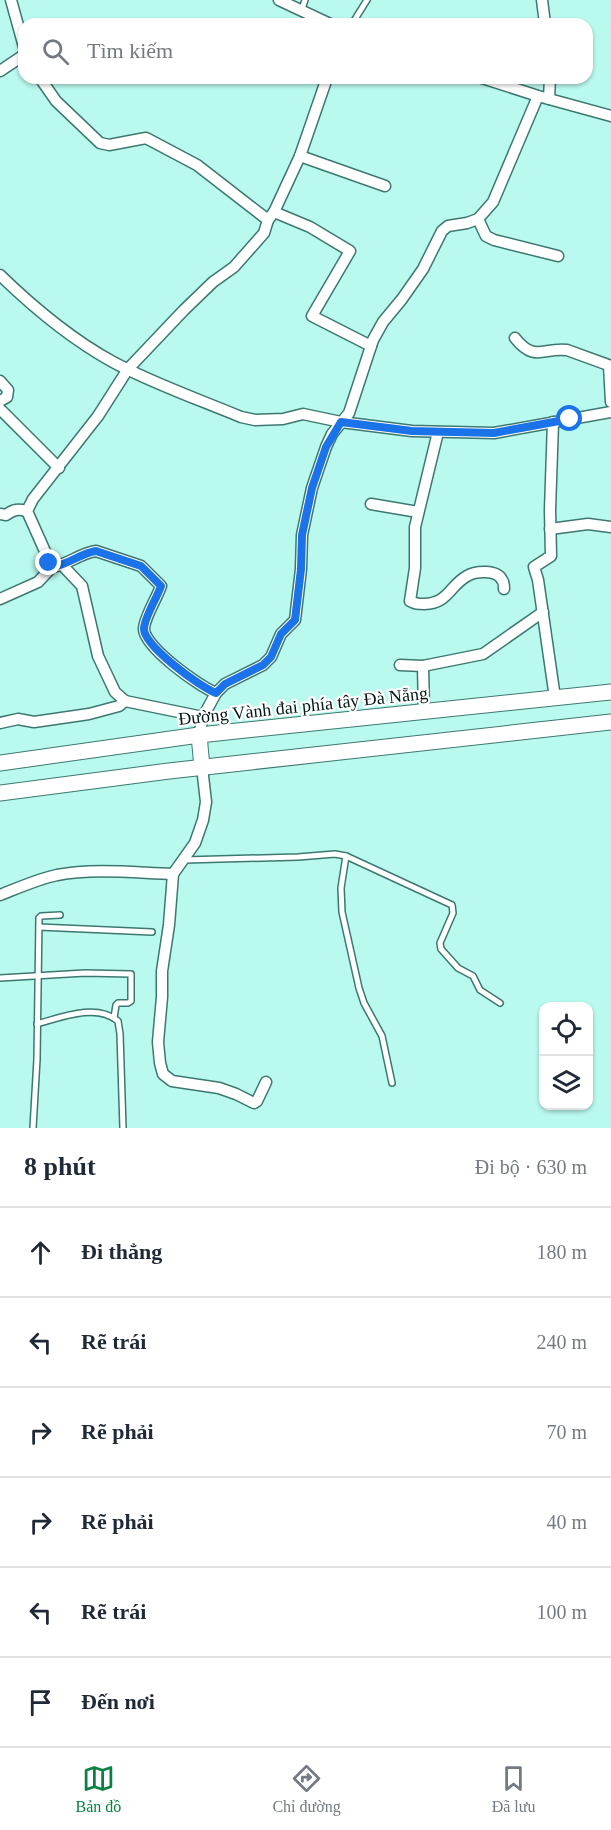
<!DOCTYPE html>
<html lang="vi">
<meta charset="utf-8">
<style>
:root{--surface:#fff;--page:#f6f6f7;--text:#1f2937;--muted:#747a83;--line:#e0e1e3;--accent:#0b8043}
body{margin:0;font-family:"Times New Roman",serif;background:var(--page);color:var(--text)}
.controls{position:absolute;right:18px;bottom:18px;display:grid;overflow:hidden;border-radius:12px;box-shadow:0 2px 4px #0004}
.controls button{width:54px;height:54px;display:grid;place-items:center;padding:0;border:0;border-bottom:2px solid var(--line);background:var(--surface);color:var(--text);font:30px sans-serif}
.stop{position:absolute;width:18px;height:18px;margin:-14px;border:4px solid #1a73e8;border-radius:50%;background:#fff}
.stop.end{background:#1a73e8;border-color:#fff;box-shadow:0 2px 6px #0008}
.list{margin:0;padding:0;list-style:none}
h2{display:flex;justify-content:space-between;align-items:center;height:78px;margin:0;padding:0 24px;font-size:26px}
h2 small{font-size:20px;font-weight:400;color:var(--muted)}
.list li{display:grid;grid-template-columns:39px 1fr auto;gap:18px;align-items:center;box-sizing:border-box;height:90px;padding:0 24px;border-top:2px solid var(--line)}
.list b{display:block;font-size:22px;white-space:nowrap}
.list em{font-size:20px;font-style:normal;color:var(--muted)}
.icon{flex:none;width:33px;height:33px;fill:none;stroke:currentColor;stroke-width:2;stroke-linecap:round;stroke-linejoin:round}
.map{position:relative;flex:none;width:611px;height:1128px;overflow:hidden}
.search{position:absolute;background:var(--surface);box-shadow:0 2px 4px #0004;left:18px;right:18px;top:18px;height:66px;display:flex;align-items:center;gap:15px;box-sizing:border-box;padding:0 21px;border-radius:18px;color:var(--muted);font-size:22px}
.sheet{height:618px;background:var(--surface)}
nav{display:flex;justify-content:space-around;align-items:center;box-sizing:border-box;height:84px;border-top:2px solid var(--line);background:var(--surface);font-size:16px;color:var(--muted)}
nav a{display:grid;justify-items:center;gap:3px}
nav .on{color:var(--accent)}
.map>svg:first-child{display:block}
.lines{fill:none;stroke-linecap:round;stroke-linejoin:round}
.service-casing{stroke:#3c7870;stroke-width:8}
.minor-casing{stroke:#3c7870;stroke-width:13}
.primary-casing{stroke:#3c7870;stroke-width:17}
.service{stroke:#fff;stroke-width:5}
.minor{stroke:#fff;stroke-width:10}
.primary{stroke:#fff;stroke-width:15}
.route{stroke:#1a73e8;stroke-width:8}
.labels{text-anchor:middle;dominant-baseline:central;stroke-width:4.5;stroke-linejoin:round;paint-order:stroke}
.street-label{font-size:18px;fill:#011915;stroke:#fff}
</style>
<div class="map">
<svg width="611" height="1128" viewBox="0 0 611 1128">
<rect width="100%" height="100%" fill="#baf9ee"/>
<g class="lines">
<!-- service casing -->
<g class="service-casing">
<g id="service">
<path d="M 302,9 L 305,0"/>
<path d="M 352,24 L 367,0"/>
<path d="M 346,856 L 341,888 L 342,912 L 359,988 L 364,1003 L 382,1036 L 392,1083"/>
<path d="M 184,860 L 298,857 L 335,854 L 346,856 L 452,905 L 453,913 L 440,943 L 441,949 L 458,968 L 473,976 L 480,990 L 500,1003"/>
<path d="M 39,927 L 152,932"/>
<path d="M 0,978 L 85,973 L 131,974 L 131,1001 L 128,1003 L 118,1003 L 116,1005 L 114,1018"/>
<path d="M 37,1024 C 62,1017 96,1003 118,1021 L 120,1034 L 123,1128"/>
<path d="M 33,1128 L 37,1059 L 39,918 L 41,916 L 60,915"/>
</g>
</g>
<!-- minor casing -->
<g class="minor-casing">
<g id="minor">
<path d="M 11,0 L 24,47"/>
<path d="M 279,0 L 330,24"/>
<path d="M 542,0 L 545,24"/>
<path d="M 0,71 L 24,55"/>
<path d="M 40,78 L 56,101 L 100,143 L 109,145 L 146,138 L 197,165 L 268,220"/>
<path d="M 482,78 L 538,96 L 611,116"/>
<path d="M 549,99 L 550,78"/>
<path d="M 300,156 L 385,186"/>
<path d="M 274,212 L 310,227 L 350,251 L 312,316 L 371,346"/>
<path d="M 478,219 L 486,236 L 494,240 L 558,256"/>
<path d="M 0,275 C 34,308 71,339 113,362 C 154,384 198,399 241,417 L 255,420 L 283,419 L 303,414 L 341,422 L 412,431 L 494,433 L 611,412"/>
<path d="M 515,338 C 535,363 543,347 567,350 L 611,366"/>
<path d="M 609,366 L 611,402"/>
<path d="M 0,381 L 8,390 L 7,397 L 0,401"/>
<path d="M 0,409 L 59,468"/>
<path d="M 553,422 L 550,510 L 551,556 L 534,567 L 538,580 L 555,698"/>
<path d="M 438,432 L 415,527 L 415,568 L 410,601 C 415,604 418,604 424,604 C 449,603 449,586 467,576 C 475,571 497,569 502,580 C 504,582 504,586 504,589"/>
<path d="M 371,504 L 418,512"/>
<path d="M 0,514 L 6,515 C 14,509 18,509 27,511"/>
<path d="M 550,529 L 588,524 L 611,527"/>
<path d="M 63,566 L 82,586 L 98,656 L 115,692 L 125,701"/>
<path d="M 52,567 C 68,565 80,553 96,551 L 141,566 L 161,586 C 157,598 144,618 144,629 C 144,647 200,687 216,693"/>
<path d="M 0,599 L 38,582 L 52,567 L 27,511 L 33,499 L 98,416 L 128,369 L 184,310 L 213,282 L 234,267 L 264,233 L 268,220 L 274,212 L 300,156 L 327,78"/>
<path d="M 400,665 L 423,666"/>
<path d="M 424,713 L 423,666 L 483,654 L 543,612"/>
<path d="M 0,723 L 18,719 L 34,722 L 89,714 L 119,706 L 125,701 L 203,717"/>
<path d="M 199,735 L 203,717 L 216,693 L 225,684 L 263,665 L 271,657 L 281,634 L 295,620 L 301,569 L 302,535 L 312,488 L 326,447 L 332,434 L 349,413 L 373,340 L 383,322 L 402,299 L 423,269 L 442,231 L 448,226 L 467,223 L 478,219 L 493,202 L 538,96"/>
<path d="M 202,767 L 206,802 L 203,820 L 195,843 L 173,874 L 169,925 L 162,971 L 162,997 L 158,1042 L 160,1063 L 163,1074 L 172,1081 L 219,1088 L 236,1094 L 254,1103 L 257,1101 L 266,1082"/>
<path d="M 0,895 C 18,888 38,879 57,875 C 95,868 136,873 173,874"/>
</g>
</g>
<!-- primary casing -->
<g class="primary-casing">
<g id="primary">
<path d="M 199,735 L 202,767"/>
<path d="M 0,763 L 199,735 L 611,692"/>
<path d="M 0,793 L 169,771 L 611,722"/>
</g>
</g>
<!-- service -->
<use href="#service" class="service"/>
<!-- minor -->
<use href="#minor" class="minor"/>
<!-- primary -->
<use href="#primary" class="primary"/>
</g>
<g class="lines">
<!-- route -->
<path class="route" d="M 49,563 L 52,567 C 68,565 81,553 96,551 L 141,566 L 161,586 C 157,598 144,618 144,629 C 144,646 200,687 216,693 L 225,684 L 263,665 L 271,657 L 281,634 L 295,620 L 301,569 L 302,535 L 312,488 L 326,447 L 341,422 L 412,431 L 494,433 L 570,419"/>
</g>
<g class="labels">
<!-- street labels -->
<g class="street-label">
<text transform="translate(303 706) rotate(-6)">Đường Vành đai phía tây Đà Nẵng</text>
</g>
</g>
</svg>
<div class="controls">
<button><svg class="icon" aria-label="locate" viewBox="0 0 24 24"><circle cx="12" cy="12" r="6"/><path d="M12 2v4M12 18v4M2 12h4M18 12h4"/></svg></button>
<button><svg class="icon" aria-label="layers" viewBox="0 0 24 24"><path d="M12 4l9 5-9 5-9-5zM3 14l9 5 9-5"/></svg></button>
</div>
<div class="stop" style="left:570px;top:419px"></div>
<div class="stop end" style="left:49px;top:563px"></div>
<div class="search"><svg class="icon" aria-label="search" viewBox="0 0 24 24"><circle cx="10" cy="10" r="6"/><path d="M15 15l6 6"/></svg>Tìm kiếm</div>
</div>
<section class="sheet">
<h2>8 phút<small>Đi bộ · 630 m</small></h2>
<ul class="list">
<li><svg class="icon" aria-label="ahead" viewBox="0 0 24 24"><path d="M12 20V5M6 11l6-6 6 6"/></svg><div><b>Đi thẳng</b></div><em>180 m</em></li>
<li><svg class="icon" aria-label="left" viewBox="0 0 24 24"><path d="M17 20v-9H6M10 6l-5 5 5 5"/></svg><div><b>Rẽ trái</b></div><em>240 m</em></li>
<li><svg class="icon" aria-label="right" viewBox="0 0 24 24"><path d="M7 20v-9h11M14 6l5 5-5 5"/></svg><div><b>Rẽ phải</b></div><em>70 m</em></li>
<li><svg class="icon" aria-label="right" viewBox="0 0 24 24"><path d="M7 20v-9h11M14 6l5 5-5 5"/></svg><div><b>Rẽ phải</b></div><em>40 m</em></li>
<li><svg class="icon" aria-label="left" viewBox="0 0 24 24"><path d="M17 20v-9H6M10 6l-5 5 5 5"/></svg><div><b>Rẽ trái</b></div><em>100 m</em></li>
<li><svg class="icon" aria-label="arrive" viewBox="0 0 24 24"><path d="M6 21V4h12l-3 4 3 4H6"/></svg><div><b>Đến nơi</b></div></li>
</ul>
</section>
<nav>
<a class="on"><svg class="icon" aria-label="map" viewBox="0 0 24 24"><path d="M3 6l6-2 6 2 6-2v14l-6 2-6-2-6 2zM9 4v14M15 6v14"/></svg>Bản đồ</a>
<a><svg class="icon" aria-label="directions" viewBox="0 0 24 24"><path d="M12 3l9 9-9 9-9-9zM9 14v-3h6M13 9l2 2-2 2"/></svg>Chỉ đường</a>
<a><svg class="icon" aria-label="saved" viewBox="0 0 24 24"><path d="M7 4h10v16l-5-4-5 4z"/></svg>Đã lưu</a>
</nav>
